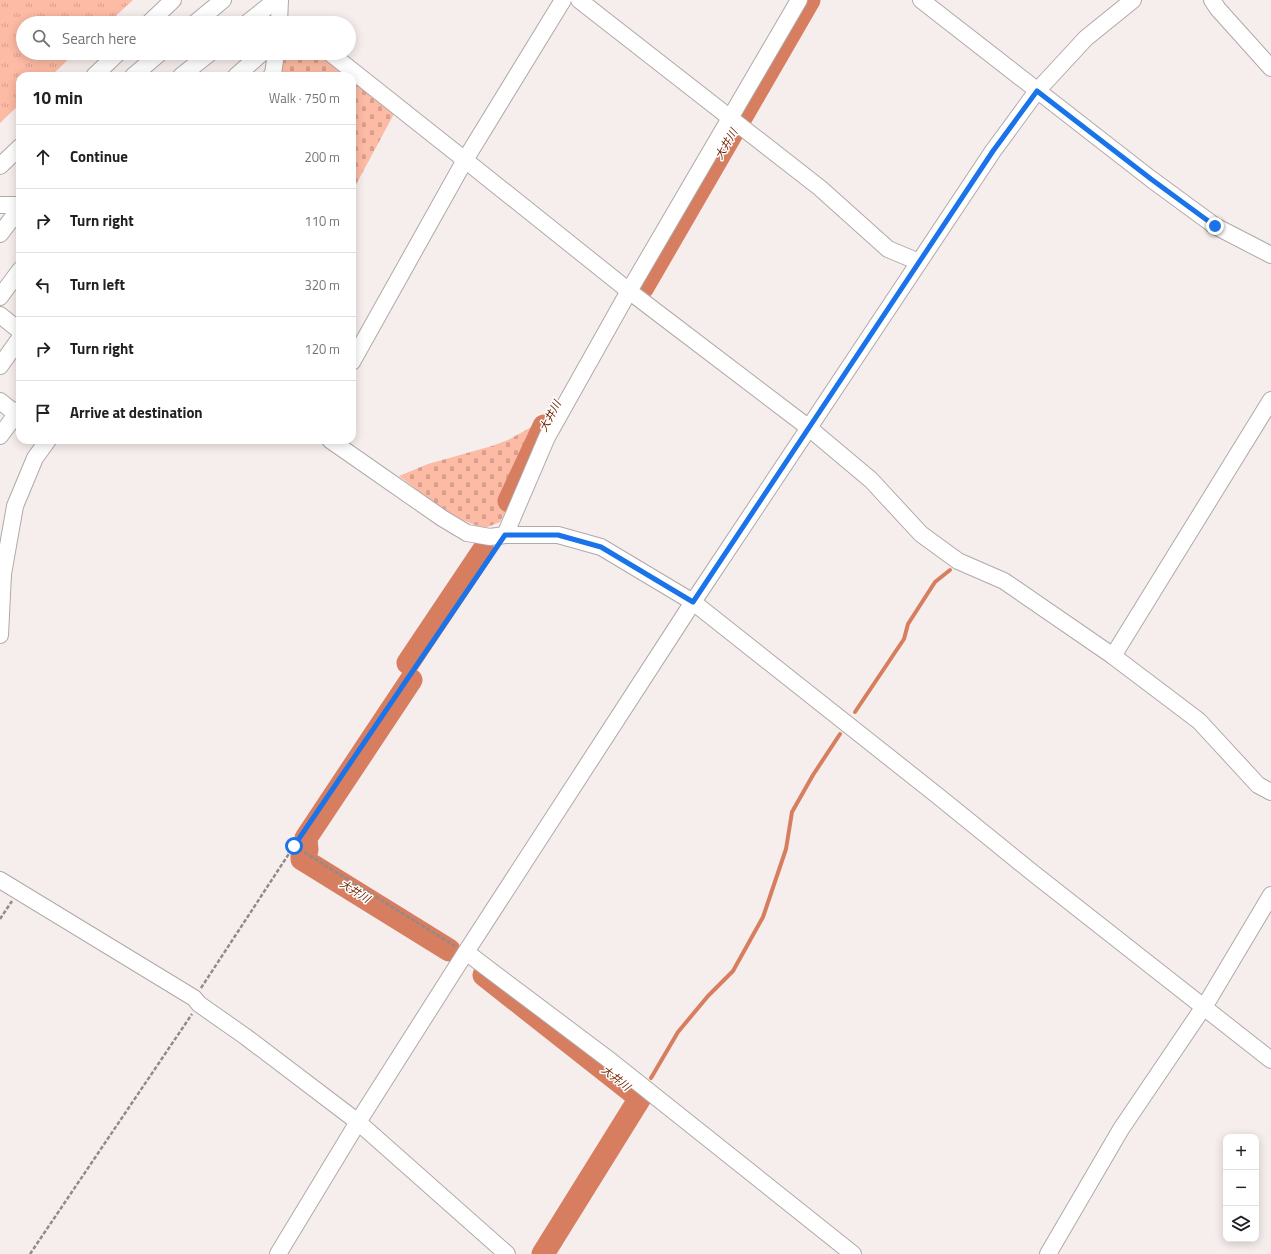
<!DOCTYPE html>
<meta charset="utf-8">
<style>
:root{--surface:#fff;--page:#f6f6f6;--text:#202124;--muted:#757577;--line:#e0e0e0}
body{margin:0;font-family:"Titillium Web","Noto Sans JP",sans-serif;background:var(--page);color:var(--text)}
.controls{position:absolute;right:12px;bottom:12px;display:grid;overflow:hidden;border-radius:8px;box-shadow:0 2px 10px #0003}
.controls button{width:36px;height:36px;display:grid;place-items:center;padding:0;border:0;border-bottom:1px solid var(--line);background:var(--surface);color:var(--text);font:20px sans-serif}
.stop{position:absolute;width:12px;height:12px;margin:-9px;border:3px solid #1a73e8;border-radius:50%;background:#fff}
.stop.end{background:#1a73e8;border-color:#fff;box-shadow:0 1px 4px #0008}
.list{margin:0;padding:0;list-style:none}
h2{display:flex;justify-content:space-between;align-items:center;height:52px;margin:0;padding:0 16px;font-size:17px}
h2 small{font-size:13px;font-weight:400;color:var(--muted)}
.list li{display:grid;grid-template-columns:26px 1fr auto;gap:12px;align-items:center;box-sizing:border-box;height:64px;padding:0 16px;border-top:1px solid var(--line)}
.list b{display:block;font-size:15px;white-space:nowrap}
.list em{font-size:13px;font-style:normal;color:var(--muted)}
.icon{flex:none;width:22px;height:22px;fill:none;stroke:currentColor;stroke-width:2;stroke-linecap:round;stroke-linejoin:round}
.map{position:relative;flex:none;width:1271px;height:1254px;overflow:hidden}
.search{position:absolute;background:var(--surface);box-shadow:0 2px 10px #0003;left:16px;top:16px;width:340px;height:44px;display:flex;align-items:center;gap:10px;box-sizing:border-box;padding:0 14px;border-radius:22px;color:var(--muted);font-size:15px}
.panel{position:absolute;background:var(--surface);box-shadow:0 2px 10px #0003;left:16px;top:72px;width:340px;height:372px;border-radius:12px}
.map>svg:first-child{display:block}
.grass{fill:url(#grass-tufts)}
.cemetery{fill:url(#cemetery-stones)}
.lines{fill:none;stroke-linecap:round;stroke-linejoin:round}
.stream{stroke:#d77e61;stroke-width:4}
.river{stroke:#d77e61;stroke-width:23}
.minor-casing{stroke:#b0a9a7;stroke-width:18}
.path{stroke:#908b8a;stroke-width:2.5;stroke-dasharray:4 2;stroke-linecap:butt}
.minor{stroke:#fff;stroke-width:16}
.route{stroke:#1a73e8;stroke-width:5}
.labels{text-anchor:middle;dominant-baseline:central;stroke-width:3;stroke-linejoin:round;paint-order:stroke}
.water-label{font-size:11px;font-style:italic;fill:#722302;stroke:#fff}
</style>
<div class="map">
<svg width="1271" height="1254" viewBox="0 0 1271 1254">
<defs>
<pattern id="grass-tufts" width="24" height="20" patternUnits="userSpaceOnUse"><rect width="24" height="20" fill="#fdbaa4"/><path d="M3 7l-1-3M5 7V3M7 7l1-3M15 17l-1-3M17 17v-4M19 17l1-3" fill="none" stroke="#d89f8c"/></pattern>
<pattern id="cemetery-stones" width="16" height="16" patternUnits="userSpaceOnUse"><rect width="16" height="16" fill="#fdbaa4"/><path d="M2 7V4a2 2 0 0 1 4 0v3zM10 15v-3a2 2 0 0 1 4 0v3z" fill="#d89f8c"/></pattern>
</defs>
<rect width="100%" height="100%" fill="#f6eeec"/>
<!-- grass -->
<path class="grass" d="M 0,0 L 133,0 L 108,23 L 23,23 L 23,53 L 75,53 L 51,76 L 20,76 L 20,104 L 0,123 Z"/>
<!-- cemetery -->
<g class="cemetery">
<path d="M 280,53 L 318,53 L 344,76 L 276,76 Z"/>
<path d="M 352,82 L 395,112 L 352,192 Z"/>
<path d="M 535,425 L 540,429 L 513,488 L 509,493 L 508,506 L 500,522 L 485,528 C 452,520 425,495 399,476 L 428,464 L 492,446 L 508,440 Z"/>
</g>
<g class="lines">
<!-- stream -->
<g class="stream">
<path d="M 855,712 L 904,639 L 908,624 L 935,582 L 950,570"/>
<path d="M 651,1078 L 678,1032 L 708,996 L 733,971 L 763,917 L 786,849 L 792,812 L 813,775 L 840,734"/>
</g>
<!-- river -->
<g class="river">
<path d="M 643,287 L 809,0"/>
<path d="M 509,501 L 544,426"/>
<path d="M 408,663 L 483,551"/>
<path d="M 307,850 L 306,838 L 411,680"/>
<path d="M 302,857 L 302,859 L 449,950"/>
<path d="M 484,975 L 640,1098 L 543,1254"/>
</g>
<!-- minor casing -->
<g class="minor-casing">
<g id="minor">
<path d="M 579,0 L 820,188 L 888,249 L 919,262"/>
<path d="M 921,0 L 1151,179 L 1215,226 L 1271,255"/>
<path d="M 1212,0 L 1218,9 L 1271,68"/>
<path d="M 149,23 L 173,0"/>
<path d="M 195,23 L 223,0"/>
<path d="M 247,23 L 276,0"/>
<path d="M 279,23 L 280,0"/>
<path d="M 330,53 L 465,160 L 563,0"/>
<path d="M 94,76 L 118,53"/>
<path d="M 133,76 L 160,53"/>
<path d="M 181,76 L 210,53"/>
<path d="M 236,76 L 262,53"/>
<path d="M 271,76 L 273,74 L 276,53"/>
<path d="M 0,166 L 20,147"/>
<path d="M 0,205 L 20,205"/>
<path d="M 0,234 L 20,208"/>
<path d="M 0,297 L 20,270"/>
<path d="M 0,315 L 20,331"/>
<path d="M 352,362 L 465,160 L 629,291 L 809,428 L 871,480 L 921,534 L 958,561 L 1004,581 L 1113,656 L 1271,400"/>
<path d="M 0,366 L 20,338"/>
<path d="M 0,401 L 16,414"/>
<path d="M 0,436 L 20,409"/>
<path d="M 330,440 L 442,518 L 467,533 L 490,537 L 505,535 L 558,535 L 601,547 L 693,602 L 938,796 L 1033,873 L 1271,1060"/>
<path d="M 505,535 L 547,437 L 629,291 L 799,0"/>
<path d="M 0,573 L 3,574 L 15,506 L 35,458 L 48,440"/>
<path d="M 0,635 L 3,574"/>
<path d="M 1113,656 L 1199,721 L 1258,785 L 1271,792"/>
<path d="M 0,880 L 194,998 L 199,1004 L 246,1037 L 358,1122 L 507,1254"/>
<path d="M 466,952 L 612,1062 L 853,1254"/>
<path d="M 278,1254 L 358,1122 L 466,952 L 693,602 L 993,151 L 1037,91 L 1086,38 L 1133,0"/>
<path d="M 1048,1254 L 1121,1129 L 1209,999 L 1271,895"/>
</g>
</g>
<!-- path -->
<g class="path">
<path d="M 294,846 L 455,946"/>
<path d="M 0,919 L 12,901"/>
<path d="M 201,988 L 294,846 L 495,550"/>
<path d="M 30,1254 L 192,1014"/>
</g>
<!-- minor -->
<use href="#minor" class="minor"/>
</g>
<g class="lines">
<!-- route -->
<path class="route" d="M 294,846 L 505,535 L 558,535 L 601,547 L 693,602 L 993,151 L 1037,91 L 1151,179 L 1215,226"/>
</g>
<g class="labels">
<!-- water labels -->
<g class="water-label">
<text transform="translate(726 144) rotate(-60)">大井川</text>
<text transform="translate(550 416) rotate(-62)">大井川</text>
<text transform="translate(355 891) rotate(32)">大井川</text>
<text transform="translate(616 1078) rotate(38)">大井川</text>
</g>
</g>
</svg>
<div class="controls">
<button>+</button>
<button>−</button>
<button><svg class="icon" aria-label="layers" viewBox="0 0 24 24"><path d="M12 4l9 5-9 5-9-5zM3 14l9 5 9-5"/></svg></button>
</div>
<div class="stop" style="left:294px;top:846px"></div>
<div class="stop end" style="left:1215px;top:226px"></div>
<div class="search"><svg class="icon" aria-label="search" viewBox="0 0 24 24"><circle cx="10" cy="10" r="6"/><path d="M15 15l6 6"/></svg>Search here</div>
<section class="panel">
<h2>10 min<small>Walk · 750 m</small></h2>
<ul class="list">
<li><svg class="icon" aria-label="ahead" viewBox="0 0 24 24"><path d="M12 20V5M6 11l6-6 6 6"/></svg><div><b>Continue</b></div><em>200 m</em></li>
<li><svg class="icon" aria-label="right" viewBox="0 0 24 24"><path d="M7 20v-9h11M14 6l5 5-5 5"/></svg><div><b>Turn right</b></div><em>110 m</em></li>
<li><svg class="icon" aria-label="left" viewBox="0 0 24 24"><path d="M17 20v-9H6M10 6l-5 5 5 5"/></svg><div><b>Turn left</b></div><em>320 m</em></li>
<li><svg class="icon" aria-label="right" viewBox="0 0 24 24"><path d="M7 20v-9h11M14 6l5 5-5 5"/></svg><div><b>Turn right</b></div><em>120 m</em></li>
<li><svg class="icon" aria-label="arrive" viewBox="0 0 24 24"><path d="M6 21V4h12l-3 4 3 4H6"/></svg><div><b>Arrive at destination</b></div></li>
</ul>
</section>
</div>
